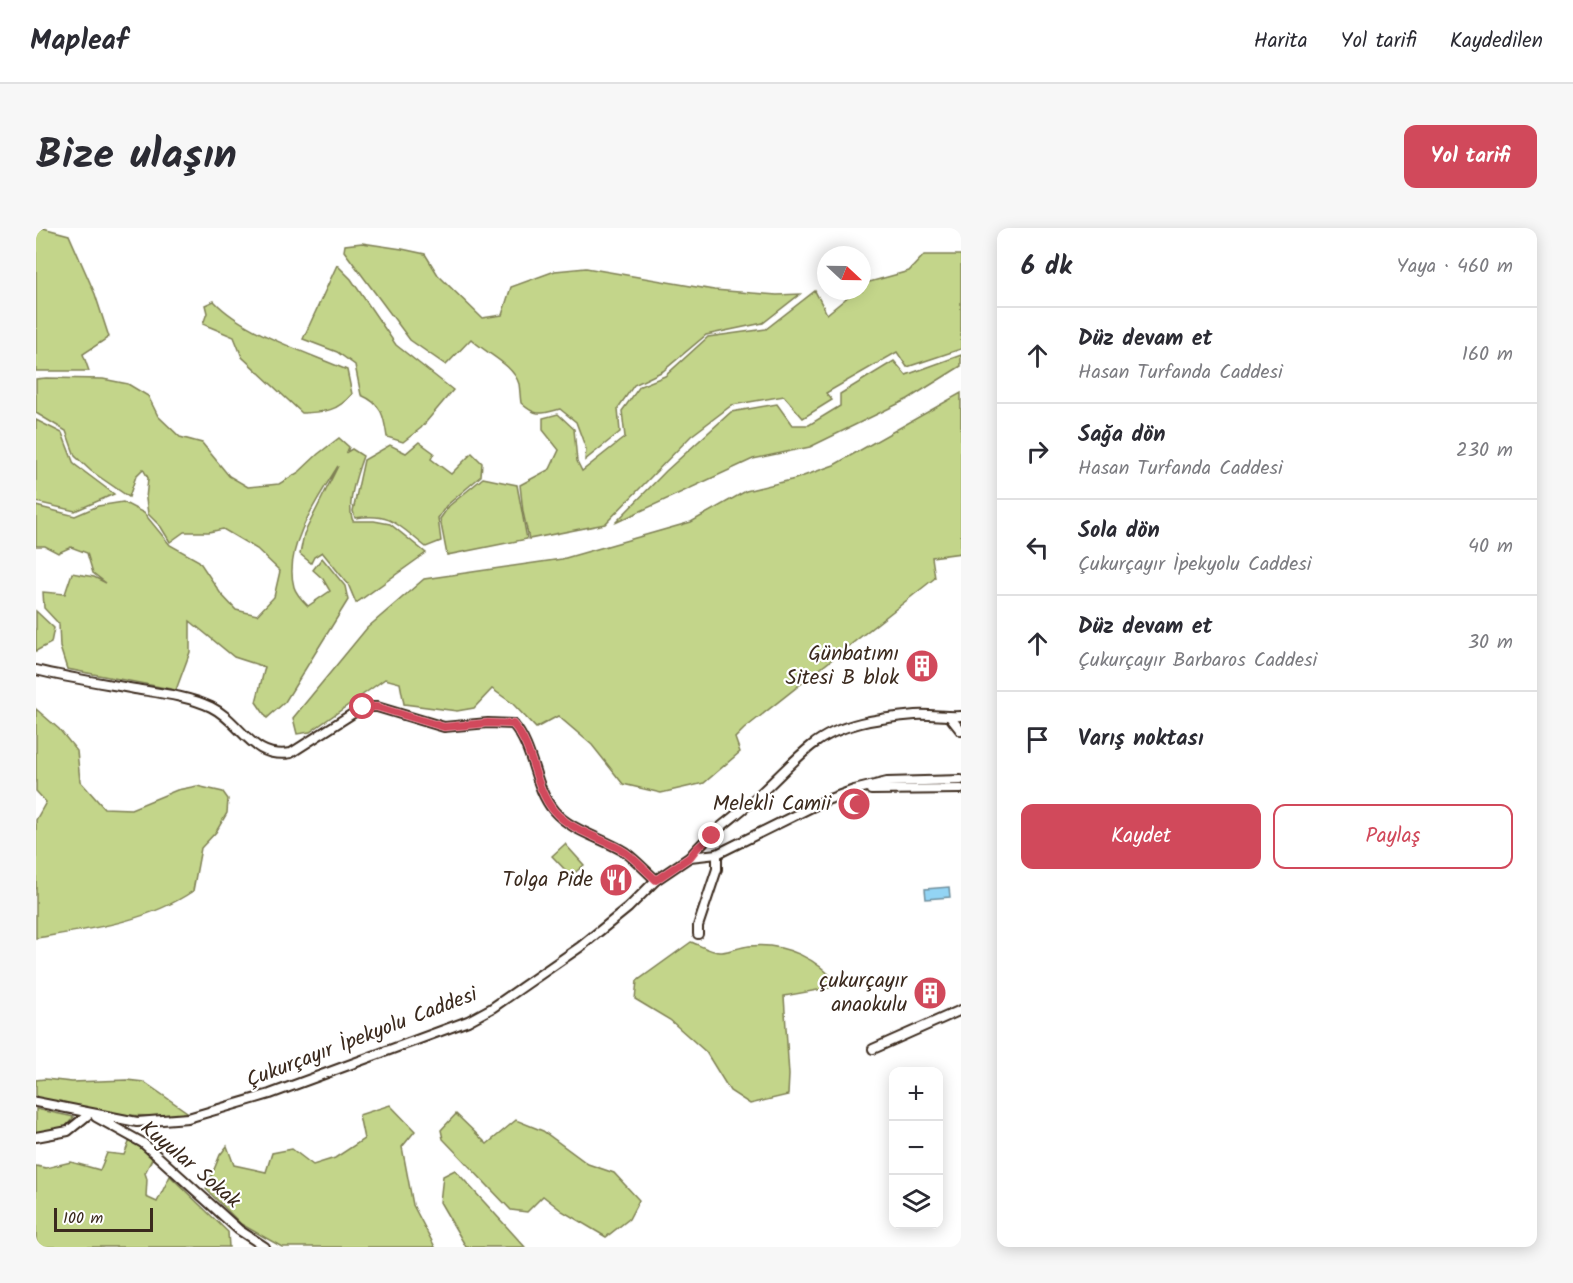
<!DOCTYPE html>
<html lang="tr">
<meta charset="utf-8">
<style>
:root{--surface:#fff;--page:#f7f7f7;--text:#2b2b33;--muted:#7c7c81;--line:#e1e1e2;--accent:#d1495b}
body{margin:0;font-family:Kalam,sans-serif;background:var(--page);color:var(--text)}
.controls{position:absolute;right:18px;bottom:18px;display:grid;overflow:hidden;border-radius:12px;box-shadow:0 3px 15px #0003}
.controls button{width:54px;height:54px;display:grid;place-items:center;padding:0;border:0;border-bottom:2px solid var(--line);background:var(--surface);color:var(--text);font:30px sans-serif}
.compass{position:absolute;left:781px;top:18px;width:54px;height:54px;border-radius:50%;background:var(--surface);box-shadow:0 3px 15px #0003;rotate:112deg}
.scale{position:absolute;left:18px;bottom:15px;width:99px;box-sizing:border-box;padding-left:6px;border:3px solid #3b2a1e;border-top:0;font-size:16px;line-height:21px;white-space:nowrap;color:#3b2a1e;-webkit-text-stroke:4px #fff;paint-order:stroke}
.stop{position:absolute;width:18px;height:18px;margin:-14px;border:4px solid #d1495b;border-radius:50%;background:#fff}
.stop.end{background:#d1495b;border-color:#fff;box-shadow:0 2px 6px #0008}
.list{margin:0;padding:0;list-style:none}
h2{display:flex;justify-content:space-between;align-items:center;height:78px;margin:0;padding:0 24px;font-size:26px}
h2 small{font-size:20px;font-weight:400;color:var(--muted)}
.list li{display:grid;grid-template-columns:39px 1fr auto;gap:18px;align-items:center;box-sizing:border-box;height:96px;padding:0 24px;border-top:2px solid var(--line)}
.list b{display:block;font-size:22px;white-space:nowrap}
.list p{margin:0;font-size:20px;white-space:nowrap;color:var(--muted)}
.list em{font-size:20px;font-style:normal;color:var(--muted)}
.actions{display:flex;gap:12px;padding:18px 24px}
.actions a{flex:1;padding:14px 0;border:2px solid var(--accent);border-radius:12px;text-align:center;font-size:21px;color:var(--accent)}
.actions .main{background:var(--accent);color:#fff}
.icon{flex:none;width:33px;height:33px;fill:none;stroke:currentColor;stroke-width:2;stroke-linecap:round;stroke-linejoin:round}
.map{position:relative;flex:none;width:925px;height:1019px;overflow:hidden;border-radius:12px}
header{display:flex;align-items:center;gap:36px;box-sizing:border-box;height:84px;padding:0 30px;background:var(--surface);border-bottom:2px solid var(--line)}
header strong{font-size:28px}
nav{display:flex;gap:33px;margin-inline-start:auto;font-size:21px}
.intro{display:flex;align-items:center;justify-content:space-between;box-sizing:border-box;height:144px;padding:0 36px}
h1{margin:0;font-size:42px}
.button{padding:15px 27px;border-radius:12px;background:var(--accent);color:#fff;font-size:21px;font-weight:700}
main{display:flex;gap:36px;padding:0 36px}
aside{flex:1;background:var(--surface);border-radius:12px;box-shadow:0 3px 15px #0003}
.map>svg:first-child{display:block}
.green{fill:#c3d58a;stroke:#7f8054;stroke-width:1.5}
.water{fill:#93d4f4;stroke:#70909e;stroke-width:1.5}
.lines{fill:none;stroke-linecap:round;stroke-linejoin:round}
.tertiary-casing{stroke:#3b2a1e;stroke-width:12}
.tertiary{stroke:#fff;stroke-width:8}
.route{stroke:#d1495b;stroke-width:8}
.labels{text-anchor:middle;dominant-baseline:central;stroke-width:4.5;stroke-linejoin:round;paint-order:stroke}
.poi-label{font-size:21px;fill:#3b2a1e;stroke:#fff;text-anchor:end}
.street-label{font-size:21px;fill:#3b2a1e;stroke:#fff}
</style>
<header>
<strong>Mapleaf</strong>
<nav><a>Harita</a><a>Yol tarifi</a><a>Kaydedilen</a></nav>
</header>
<div class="intro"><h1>Bize ulaşın</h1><a class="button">Yol tarifi</a></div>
<main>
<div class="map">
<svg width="925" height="1019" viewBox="0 0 925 1019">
<rect width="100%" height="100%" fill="#fff"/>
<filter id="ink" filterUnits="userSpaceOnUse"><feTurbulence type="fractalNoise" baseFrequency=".0167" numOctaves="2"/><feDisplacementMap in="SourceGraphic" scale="12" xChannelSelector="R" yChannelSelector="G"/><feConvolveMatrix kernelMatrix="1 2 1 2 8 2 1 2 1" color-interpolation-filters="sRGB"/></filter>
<g filter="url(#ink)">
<!-- green -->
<g class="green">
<path d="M 0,0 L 7,0 L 33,7 L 59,66 L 73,109 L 47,126 L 53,143 L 0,143 Z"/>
<path d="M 326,15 L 366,21 L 389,26 L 402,47 L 446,90 L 466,87 L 475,59 L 519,43 L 550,40 L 678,62 L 741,67 L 764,66 L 727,95 L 670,107 L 627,143 L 598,157 L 582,180 L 584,204 L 549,232 L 550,221 L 540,194 L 524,181 C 505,186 500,189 485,175 C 484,169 484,162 483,156 C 477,136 449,125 435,111 L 410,137 L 374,112 L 308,23 L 309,17 Z"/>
<path d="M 888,27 L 925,27 L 925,121 L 871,139 L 861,124 L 790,165 L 796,172 L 767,190 L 748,168 L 696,177 L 655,208 L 569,296 L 493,311 L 487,284 L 484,257 L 514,241 L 523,222 L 507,202 L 507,190 L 522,186 L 538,201 L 541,233 L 546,243 L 589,209 L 586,183 L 604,158 L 629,148 L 672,109 L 730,101 L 779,63 L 791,86 L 813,68 L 813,63 L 826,63 L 826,56 L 873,43 Z"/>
<path d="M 301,37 L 315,51 L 360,117 L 417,162 L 385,200 L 367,214 L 351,209 C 348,188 346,176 325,167 L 319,137 L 301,124 L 267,111 Z"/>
<path d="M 178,73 C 208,105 270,124 311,142 L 316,166 C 301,184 288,184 266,185 L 206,129 L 198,109 L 167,96 L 171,85 L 169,77 Z"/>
<path d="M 925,127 L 925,138 L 872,171 L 774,219 L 717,231 L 579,295 L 630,243 L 695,184 L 741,176 L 756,197 L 773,197 L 804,178 L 804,166 L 858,133 L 870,147 Z"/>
<path d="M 10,150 L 67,151 L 92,156 L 112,168 L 122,188 L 144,209 L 166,215 L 193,248 L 212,259 L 243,256 L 263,244 L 282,226 L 303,210 L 313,219 L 311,224 L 316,221 L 327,228 C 321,245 310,277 317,293 L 338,293 L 354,296 L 390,325 L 320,375 L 312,356 L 286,324 L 278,329 L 275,335 L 264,326 L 268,306 L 302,238 C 282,270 247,320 258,359 C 260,366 267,373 272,378 L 294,363 L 287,351 L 277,342 L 286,330 L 309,358 L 312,372 L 249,474 L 231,490 L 220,474 L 229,439 L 198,429 L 154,393 L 154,424 L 140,462 L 31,441 L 24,419 L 23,396 L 8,380 L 7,364 L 29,366 L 36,345 L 58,349 L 70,355 L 57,345 L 51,325 L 35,319 L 22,325 L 9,318 L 0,318 L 0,278 L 39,288 L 62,278 L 87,274 L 108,285 L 134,317 L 163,333 L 185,366 L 200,382 L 221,387 L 238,369 L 244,343 L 221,321 L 187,301 L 173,304 L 148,304 L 134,314 L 125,299 L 112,286 L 110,271 L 112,250 L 107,241 L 100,248 L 93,269 L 55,243 L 39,228 L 30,203 L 0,185 L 0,151 Z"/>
<path d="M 925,165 L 925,325 L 896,329 L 899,350 L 708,501 L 699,510 L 704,524 L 668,555 L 625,565 L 587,556 L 556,517 L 522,488 L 500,500 L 476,475 L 456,461 L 438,480 L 421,483 L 368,476 L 364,455 L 349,451 L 274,504 L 261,506 L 257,490 L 331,400 L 388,351 L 526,331 L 655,294 L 710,263 L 759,251 L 798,237 Z"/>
<path d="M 0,192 L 26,205 L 38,236 L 78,266 L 39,283 L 0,274 Z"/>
<path d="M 383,214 L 398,225 L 395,231 L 415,246 L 436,225 L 446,235 L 445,248 L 410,278 L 402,290 L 405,313 L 390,319 C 363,298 356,284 319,290 L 317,283 L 328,232 L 354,217 L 370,225 Z"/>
<path d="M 447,250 L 481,257 L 491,311 L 411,327 L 404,291 L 413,278 Z"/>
<path d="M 0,383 L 18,400 L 15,415 L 0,423 Z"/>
<path d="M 0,481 L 23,501 L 41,523 L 44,553 L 68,580 L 95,581 L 141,562 L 161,558 L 187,564 L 192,571 L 191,585 L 180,604 L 165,620 L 157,663 C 111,694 55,701 0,710 L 0,592 L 10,574 L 0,563 Z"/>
<path d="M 529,616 L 548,637 L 535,648 L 516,628 Z"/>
<path d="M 655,714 C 664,717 676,725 686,724 C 695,723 704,719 713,718 C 749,714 782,731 804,758 L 748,768 L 753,847 L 752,867 L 714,876 L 694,863 L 670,824 L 634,792 L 599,771 L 601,753 Z"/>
<path d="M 9,851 L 36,854 L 91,852 L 108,854 L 151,884 L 150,886 C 100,893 49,881 0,871 L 0,852 Z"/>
<path d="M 354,877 L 379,903 L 366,919 L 377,977 L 399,1019 L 246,1019 L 205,996 L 170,961 L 184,927 L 191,918 L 198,937 L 230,944 L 236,925 L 256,921 L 277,937 L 299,930 L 328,911 L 323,887 Z"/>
<path d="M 0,881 L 38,889 L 29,899 L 0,905 Z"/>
<path d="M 420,886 L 451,916 L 480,892 L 507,903 L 552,936 L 578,945 L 603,972 L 593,991 L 570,1009 L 526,983 L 507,968 L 491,984 L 475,982 L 407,911 L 405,902 Z"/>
<path d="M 94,912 L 117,929 L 109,945 L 111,951 L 110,969 L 121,974 L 134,948 L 192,1004 L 193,1019 L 4,1019 L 0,1016 L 0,938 L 10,940 L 35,934 L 64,942 L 71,925 L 88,927 Z"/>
<path d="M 419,942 L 489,1019 L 430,1019 L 404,974 L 407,948 Z"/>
</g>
<!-- water -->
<path class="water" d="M 913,659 L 914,669 L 890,671 L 889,661 Z"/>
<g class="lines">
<!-- tertiary casing -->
<g class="tertiary-casing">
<g id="tertiary">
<path d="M 0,442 C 33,450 66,455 99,461 C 124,465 152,468 175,479 C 206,494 215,532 255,525 L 327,479 L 341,479 L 408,499 L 452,495 L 477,496 C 499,521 497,558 518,583 C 535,603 567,610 589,624 C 600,632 610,643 620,652"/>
<path d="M 914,489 L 925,503"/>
<path d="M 835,562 L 925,561"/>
<path d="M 654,629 C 671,607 695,592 715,574 C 736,556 754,535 775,518 C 803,495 845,490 879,487 C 895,486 910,489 925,488"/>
<path d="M 662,706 L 662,698 L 681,641 L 681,626"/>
<path d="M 837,821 L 925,782"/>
<path d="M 0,874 L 101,894 L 152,890 L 234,866 L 432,793 L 456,780 L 544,719 L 592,680 L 620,652 L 654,629 L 681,626 L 788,573 L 818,562 L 851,554 L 925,552"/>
<path d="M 60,889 L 107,915 L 203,1002 L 229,1019"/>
<path d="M 0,909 L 32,903 L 53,886"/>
</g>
</g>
<!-- tertiary -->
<use href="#tertiary" class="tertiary"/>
</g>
</g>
<g class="lines" filter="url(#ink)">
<!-- route -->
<path class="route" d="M 327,479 L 341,479 L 408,499 L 452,495 L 477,496 C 499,521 497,558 518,583 C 535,603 567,610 589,624 C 600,632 610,643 620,652 L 654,629 L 661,620 L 676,608"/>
</g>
<!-- icons -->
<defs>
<g id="building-disc" transform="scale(1.725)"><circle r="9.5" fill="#d1495b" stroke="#fff"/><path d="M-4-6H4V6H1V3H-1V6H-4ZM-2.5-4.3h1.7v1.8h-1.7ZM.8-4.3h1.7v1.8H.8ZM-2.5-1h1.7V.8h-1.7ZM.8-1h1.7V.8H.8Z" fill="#fff"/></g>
<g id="mosque-disc" transform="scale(1.725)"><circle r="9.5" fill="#d1495b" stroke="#fff"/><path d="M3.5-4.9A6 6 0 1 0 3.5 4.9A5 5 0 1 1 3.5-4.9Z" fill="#fff"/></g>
<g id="restaurant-disc" transform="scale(1.725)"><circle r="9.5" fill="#d1495b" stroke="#fff"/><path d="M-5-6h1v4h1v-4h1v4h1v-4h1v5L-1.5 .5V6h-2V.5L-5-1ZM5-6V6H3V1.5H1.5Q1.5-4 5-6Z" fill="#fff"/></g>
</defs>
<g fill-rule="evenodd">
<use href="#building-disc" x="886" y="438"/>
<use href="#mosque-disc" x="818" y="576"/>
<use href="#restaurant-disc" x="580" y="652"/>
<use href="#building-disc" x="894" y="765"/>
</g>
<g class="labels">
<!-- poi labels -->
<g class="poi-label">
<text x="863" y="426">Günbatımı<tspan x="863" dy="24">Sitesi B blok</tspan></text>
<text x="795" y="576">Melekli Camii</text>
<text x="557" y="652">Tolga Pide</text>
<text x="871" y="753">çukurçayır<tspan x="871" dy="24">anaokulu</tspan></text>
</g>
<!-- street labels -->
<g class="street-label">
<text transform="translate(326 810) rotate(-21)">Çukurçayır İpekyolu Caddesi</text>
<text transform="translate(154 937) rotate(40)">Kuyular Sokak</text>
</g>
</g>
</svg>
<div class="controls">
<button>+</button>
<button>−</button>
<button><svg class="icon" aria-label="layers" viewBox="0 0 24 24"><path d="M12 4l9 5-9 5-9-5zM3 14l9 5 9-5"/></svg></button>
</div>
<svg class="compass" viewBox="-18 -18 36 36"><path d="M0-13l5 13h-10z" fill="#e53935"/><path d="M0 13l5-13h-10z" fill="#7c7c81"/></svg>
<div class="scale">100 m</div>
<div class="stop" style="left:327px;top:479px"></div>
<div class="stop end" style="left:676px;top:608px"></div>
</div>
<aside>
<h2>6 dk<small>Yaya · 460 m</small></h2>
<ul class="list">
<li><svg class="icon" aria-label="ahead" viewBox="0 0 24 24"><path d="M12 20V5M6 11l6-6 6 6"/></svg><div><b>Düz devam et</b><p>Hasan Turfanda Caddesi</p></div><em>160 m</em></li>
<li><svg class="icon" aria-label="right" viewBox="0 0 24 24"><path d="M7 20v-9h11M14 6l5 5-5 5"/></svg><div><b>Sağa dön</b><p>Hasan Turfanda Caddesi</p></div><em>230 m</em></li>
<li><svg class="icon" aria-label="left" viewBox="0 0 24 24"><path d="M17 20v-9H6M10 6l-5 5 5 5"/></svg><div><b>Sola dön</b><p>Çukurçayır İpekyolu Caddesi</p></div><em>40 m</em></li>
<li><svg class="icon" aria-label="ahead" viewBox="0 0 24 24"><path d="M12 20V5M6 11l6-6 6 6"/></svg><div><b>Düz devam et</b><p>Çukurçayır Barbaros Caddesi</p></div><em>30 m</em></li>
<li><svg class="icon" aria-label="arrive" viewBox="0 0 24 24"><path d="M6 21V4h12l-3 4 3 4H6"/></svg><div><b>Varış noktası</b></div></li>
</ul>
<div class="actions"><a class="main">Kaydet</a><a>Paylaş</a></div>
</aside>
</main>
